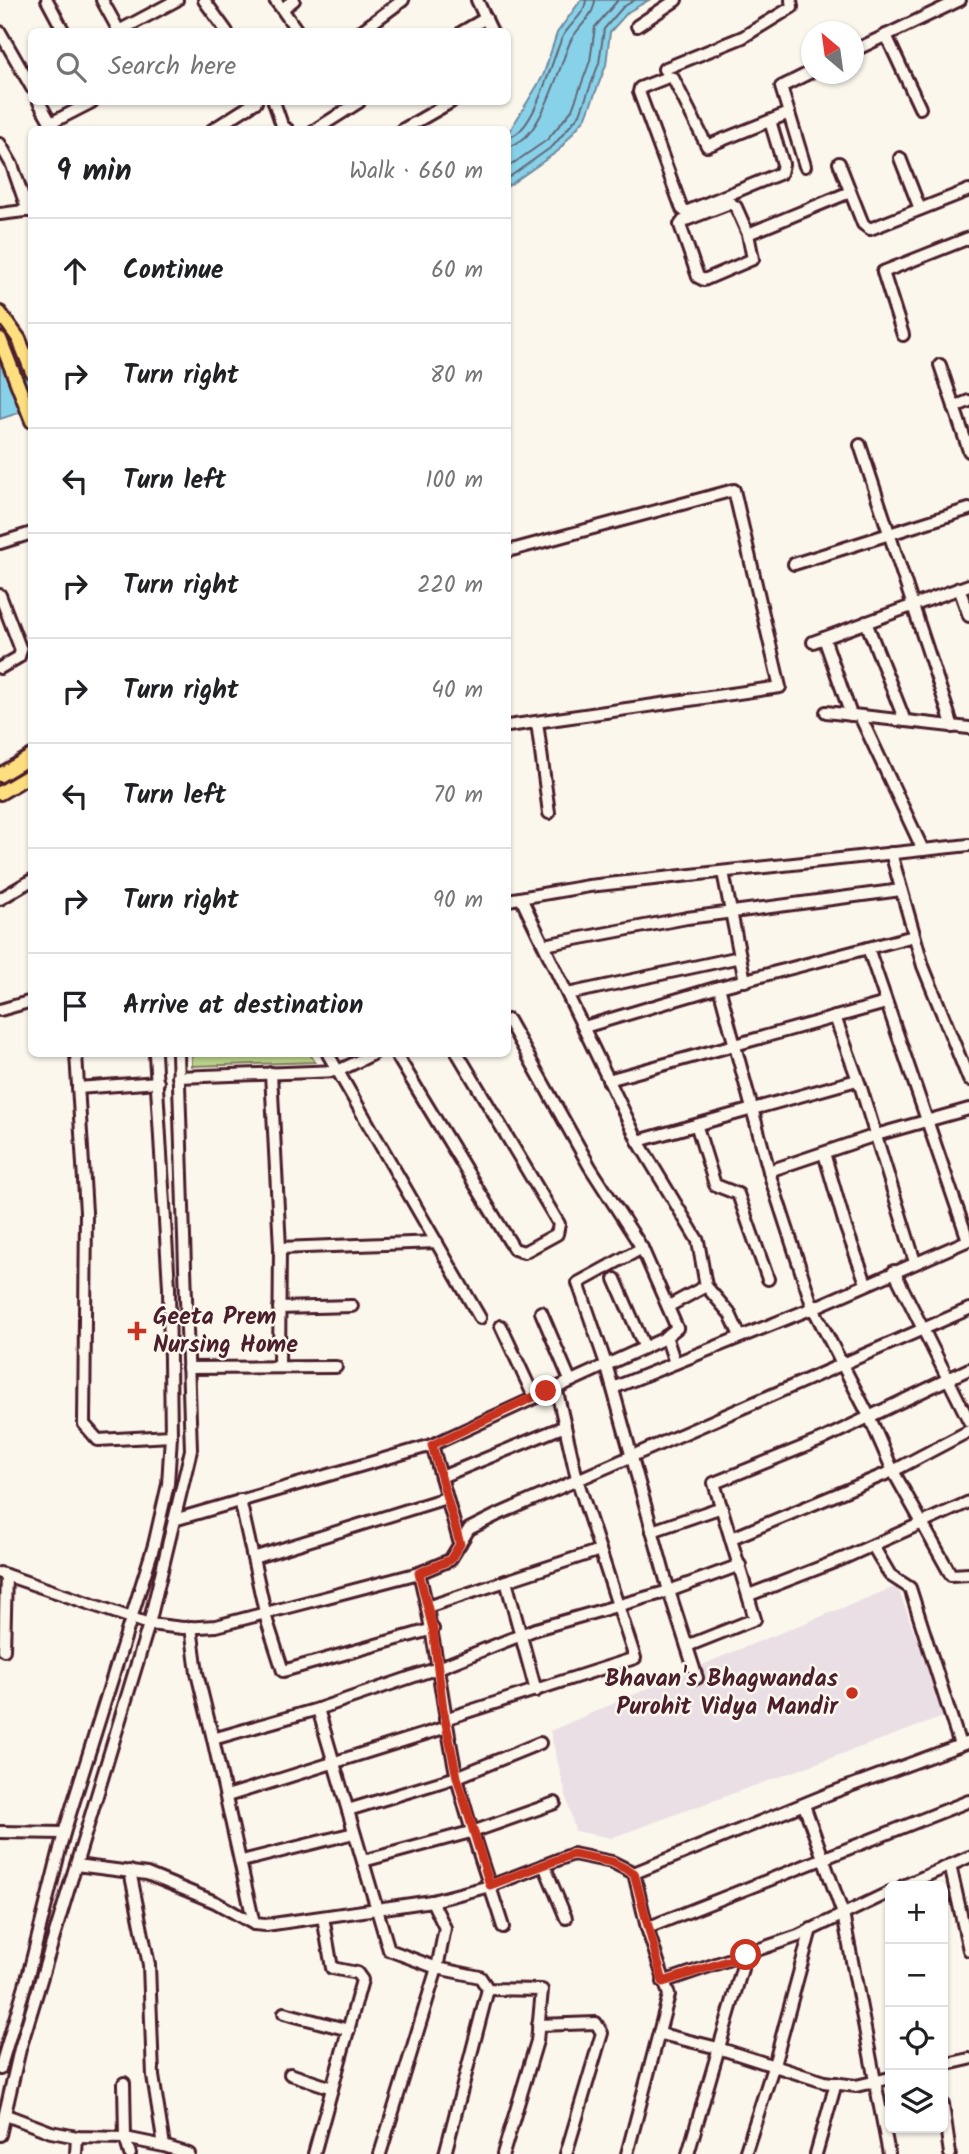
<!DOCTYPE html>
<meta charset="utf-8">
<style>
:root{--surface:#fff;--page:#f2f2f2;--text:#202124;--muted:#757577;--line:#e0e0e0}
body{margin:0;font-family:Kalam,sans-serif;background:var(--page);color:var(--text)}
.controls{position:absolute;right:21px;bottom:21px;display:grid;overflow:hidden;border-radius:10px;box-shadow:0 2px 5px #0004}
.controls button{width:63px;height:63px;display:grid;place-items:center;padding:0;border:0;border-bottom:2px solid var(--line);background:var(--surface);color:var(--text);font:35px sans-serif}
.compass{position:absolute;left:801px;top:21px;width:63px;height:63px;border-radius:50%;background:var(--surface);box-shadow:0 2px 5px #0004;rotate:331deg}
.stop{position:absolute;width:21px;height:21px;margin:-16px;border:5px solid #c8321e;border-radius:50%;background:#fff}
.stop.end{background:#c8321e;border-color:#fff;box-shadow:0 2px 7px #0008}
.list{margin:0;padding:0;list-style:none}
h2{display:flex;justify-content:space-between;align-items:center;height:91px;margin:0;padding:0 28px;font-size:30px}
h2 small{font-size:23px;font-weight:400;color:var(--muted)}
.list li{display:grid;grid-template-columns:46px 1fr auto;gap:21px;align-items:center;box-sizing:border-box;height:105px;padding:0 28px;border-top:2px solid var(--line)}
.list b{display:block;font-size:26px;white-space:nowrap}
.list em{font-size:23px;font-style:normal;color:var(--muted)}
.icon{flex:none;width:38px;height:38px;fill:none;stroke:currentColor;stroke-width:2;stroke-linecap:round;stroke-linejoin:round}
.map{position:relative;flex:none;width:969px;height:2154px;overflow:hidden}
.search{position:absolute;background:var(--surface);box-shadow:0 2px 5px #0004;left:28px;top:28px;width:483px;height:77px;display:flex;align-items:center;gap:18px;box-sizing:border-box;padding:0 24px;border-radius:10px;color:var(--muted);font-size:26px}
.panel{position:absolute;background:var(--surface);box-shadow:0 2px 5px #0004;left:28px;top:126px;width:483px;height:931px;border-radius:10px}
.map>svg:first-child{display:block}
.built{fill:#eadfe5}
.green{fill:#bad48b;stroke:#827a5b;stroke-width:2}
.water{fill:#88d2e9;stroke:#6f8a9d;stroke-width:2}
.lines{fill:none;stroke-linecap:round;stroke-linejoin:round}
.shore{stroke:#636777;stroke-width:2}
.minor-casing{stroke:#4a1f2b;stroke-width:16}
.major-casing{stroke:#4a1f2b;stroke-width:18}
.minor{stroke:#fbf7ec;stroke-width:10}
.major{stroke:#fedf80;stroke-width:12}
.route{stroke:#c8321e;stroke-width:9}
.poi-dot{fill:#c8321e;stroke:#fbf7ec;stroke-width:2.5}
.labels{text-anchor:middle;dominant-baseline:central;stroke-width:5;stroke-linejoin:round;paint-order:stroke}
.poi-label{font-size:24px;font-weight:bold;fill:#4a1f2b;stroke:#fbf7ec;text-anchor:start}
</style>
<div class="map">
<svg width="969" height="2154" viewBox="0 0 969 2154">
<rect width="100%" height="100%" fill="#fbf7ec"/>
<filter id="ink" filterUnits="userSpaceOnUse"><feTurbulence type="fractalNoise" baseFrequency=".0143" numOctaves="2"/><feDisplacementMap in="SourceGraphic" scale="14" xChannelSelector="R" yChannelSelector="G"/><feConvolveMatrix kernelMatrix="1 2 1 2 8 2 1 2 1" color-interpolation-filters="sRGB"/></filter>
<g filter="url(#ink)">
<!-- built -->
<path class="built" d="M 897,1586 L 946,1716 L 611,1838 L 575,1831 L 550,1731 L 723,1656 Z"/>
<!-- green -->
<path class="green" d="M 192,1054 L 310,1054 L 315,1062 L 192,1066 Z"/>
<!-- water -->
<g class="water">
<path d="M 581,0 L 649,0 L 628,12 L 610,32 L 606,65 L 586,117 L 558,151 L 508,186 L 508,134 L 543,76 L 557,33 Z"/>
<path d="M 31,350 L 31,409 L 0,419 L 0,356 Z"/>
</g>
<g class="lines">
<!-- shore -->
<g class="shore">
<path d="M 508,137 C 535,134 552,57 563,36 C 570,24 585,14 586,0"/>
<path d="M 508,146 C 540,144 559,67 570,42 C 577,27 594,17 595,0"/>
<path d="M 508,167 L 547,140 L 572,110 L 590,61 L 595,27 L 618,0"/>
<path d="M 508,178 L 553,146 L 580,114 L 599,63 L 604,29 L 623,7 L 635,0"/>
</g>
<!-- minor casing -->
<g class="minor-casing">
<g id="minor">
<path d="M 47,0 L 64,32"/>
<path d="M 102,0 L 119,31"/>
<path d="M 204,0 L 227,32"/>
<path d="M 275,0 L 282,9 L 294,0"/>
<path d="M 477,0 L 492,32"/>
<path d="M 282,9 L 298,32"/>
<path d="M 637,26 L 676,0"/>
<path d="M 0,32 L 32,88"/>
<path d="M 117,32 L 177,0"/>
<path d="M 360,32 L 403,0"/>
<path d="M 462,32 L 486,18"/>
<path d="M 886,35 L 920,108"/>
<path d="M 853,51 L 960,0"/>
<path d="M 664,69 L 743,37 L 792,7 L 791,0"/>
<path d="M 39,102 L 53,127"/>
<path d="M 274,102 L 282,125 L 288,130"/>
<path d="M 770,121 L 783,164 L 781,173 L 686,212 L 682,209 L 639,92 L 640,88 L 668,77 L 673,78 L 707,146 L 789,113"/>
<path d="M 51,123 L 92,102"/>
<path d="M 212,130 L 256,102"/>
<path d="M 315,130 L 359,102"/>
<path d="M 402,130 L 451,102"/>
<path d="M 0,144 L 12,165 L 28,211"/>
<path d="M 900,158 L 920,209"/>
<path d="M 839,163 L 863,224 L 870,229 L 969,190"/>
<path d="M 805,166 L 781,87 L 811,72"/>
<path d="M 0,214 L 32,210"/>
<path d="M 748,234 L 736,207 L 730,203 L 683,221 L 680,225 L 698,277 L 704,280 L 753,259 L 748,234 L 850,192"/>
<path d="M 903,335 L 883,272 L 969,238"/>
<path d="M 940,365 L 969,451"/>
<path d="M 954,407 L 969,401"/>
<path d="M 860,445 L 953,727"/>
<path d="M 0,543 L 32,533"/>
<path d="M 508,551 L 734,490 L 780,687 L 508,726"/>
<path d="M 794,564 L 969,509"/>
<path d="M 959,588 L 969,616"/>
<path d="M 0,595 L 21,650 L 19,657 L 0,668"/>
<path d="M 866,622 L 905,721"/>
<path d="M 824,638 L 851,715"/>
<path d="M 813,642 L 969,585"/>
<path d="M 826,712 L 969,728"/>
<path d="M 860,716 L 923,850"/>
<path d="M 537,722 L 549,813"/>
<path d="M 891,853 L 923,966 L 969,1080"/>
<path d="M 723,872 L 745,981"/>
<path d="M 521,898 L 638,1141 L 698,1241 L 706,1286 L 730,1314 L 740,1336"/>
<path d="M 0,899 L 32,880"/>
<path d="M 508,900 L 589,886 L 969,845"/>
<path d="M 544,945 L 687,918 L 901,890"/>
<path d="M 868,948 L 968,1240"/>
<path d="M 719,987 L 772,1182 L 813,1308 L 869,1416 L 893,1471 L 951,1575 L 969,1574"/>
<path d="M 568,994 L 740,957"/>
<path d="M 0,1010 L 32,1001"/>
<path d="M 835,1017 L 861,1088 L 915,1262"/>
<path d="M 584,1027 L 719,987 L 914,936"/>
<path d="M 76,1054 L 86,1212 L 84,1424 L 98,1440 L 171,1436"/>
<path d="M 328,1054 L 480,1318"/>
<path d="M 396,1054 L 514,1249 L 524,1252 L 557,1234 L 559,1224 L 458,1054"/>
<path d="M 271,1073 L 280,1248 L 279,1367"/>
<path d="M 178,1077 L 338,1071 L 373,1054"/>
<path d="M 608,1080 L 886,1003"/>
<path d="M 78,1088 L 158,1082"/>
<path d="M 697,1127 L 715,1185 L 738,1194 L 768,1279"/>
<path d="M 638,1141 L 857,1080"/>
<path d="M 824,1153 L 846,1228 L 866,1283"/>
<path d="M 769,1171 L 876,1135 L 969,1109"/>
<path d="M 280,1248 L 437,1242"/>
<path d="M 642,1248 L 578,1283 L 606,1364 L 669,1591 L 697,1678"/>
<path d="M 894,1271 L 969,1421"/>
<path d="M 615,1279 L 644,1346"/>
<path d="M 669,1306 L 706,1286"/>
<path d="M 279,1308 L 352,1306"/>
<path d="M 541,1312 L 570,1380"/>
<path d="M 501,1326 L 534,1397"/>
<path d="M 666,1336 L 675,1363"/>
<path d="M 188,1368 L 336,1367"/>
<path d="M 613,1388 L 813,1308 L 969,1240"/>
<path d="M 432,1445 L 441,1477"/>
<path d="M 240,1500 L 267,1621 L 283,1671 L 433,1629"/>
<path d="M 174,1520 L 432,1445 L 663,1339 L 677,1328 L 642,1248 L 590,1167 L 508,1020"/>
<path d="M 652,1531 L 722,1507"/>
<path d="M 732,1538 L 893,1471 L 969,1431"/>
<path d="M 460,1544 L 441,1477 L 565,1426"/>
<path d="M 873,1546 L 890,1575 L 910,1588 L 960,1745"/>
<path d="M 253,1558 L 446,1498"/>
<path d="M 0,1573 L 149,1624 L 183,1628 L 216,1626 L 419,1573 L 450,1560 L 469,1529 L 497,1515 L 969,1309"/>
<path d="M 419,1573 C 436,1639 442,1706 456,1773 C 468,1825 487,1876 503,1927"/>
<path d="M 506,1581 L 536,1691"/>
<path d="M 749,1595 L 842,1559 L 969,1502"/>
<path d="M 427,1607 L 600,1550"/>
<path d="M 191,1627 L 197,1673 L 213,1739"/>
<path d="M 687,1646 L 755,1619 L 714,1483 L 823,1439 L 969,1369"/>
<path d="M 4,1650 L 6,1575"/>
<path d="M 318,1709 L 389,1950 L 437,1968 L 480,1977 L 488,1989 L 542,1990 L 537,2041 L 503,2154"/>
<path d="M 445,1719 L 635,1658 L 577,1479 L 556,1387"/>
<path d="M 227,1796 L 447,1727"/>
<path d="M 804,1805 L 843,1914 L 889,2154"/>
<path d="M 348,1810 L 457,1777 L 540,1743"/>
<path d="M 0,1832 L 64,1833"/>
<path d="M 242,1861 L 354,1833"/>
<path d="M 363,1861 L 478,1830 L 555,1803"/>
<path d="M 76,1865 L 147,1874 L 215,1902 L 254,1924 L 266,1925 L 432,1901 L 490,1886 L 573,1854 L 612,1862 L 634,1873 L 647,1928 L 669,1995 L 627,2154"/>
<path d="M 544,1865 L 566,1918"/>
<path d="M 950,1865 L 969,1950"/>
<path d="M 634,1873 L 831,1793 L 969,1742"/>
<path d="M 903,1886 L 969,1857"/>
<path d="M 254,1924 L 213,1739 L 318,1709 L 438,1668 L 536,1629 L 669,1591 L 740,1565"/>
<path d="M 647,1928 L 969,1801"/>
<path d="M 663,1982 L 798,1936 L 890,1892"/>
<path d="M 284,2013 L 349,2030"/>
<path d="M 538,2025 L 596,2023 L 602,2033 L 566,2154"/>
<path d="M 661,2034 L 718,2048 L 824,2082 L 856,2086 L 890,2078"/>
<path d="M 943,2065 L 969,2059"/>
<path d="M 0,2069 L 29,1972 L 64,1833 L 154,1545 L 168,1484 L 171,1436 L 169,1287 L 155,1054"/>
<path d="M 290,2074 L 332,2088"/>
<path d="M 124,2083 L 125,2138 L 130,2154"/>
<path d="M 943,2104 L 950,2154"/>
<path d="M 6,2115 L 51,2132 L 77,2137 L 125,2138 L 164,2146 L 153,2076 L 149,1965 L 130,1871"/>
<path d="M 0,2135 L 20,2049 L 149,1624 L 191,1450 L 178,1054"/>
<path d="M 164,2146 L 189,2154"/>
<path d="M 76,2154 L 77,2137"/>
<path d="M 314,2154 L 362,1980 L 357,1973 L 332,1968 L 323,1917"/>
<path d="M 380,2154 L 437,1968 L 445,1928 L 432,1901"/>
<path d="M 445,2154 L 488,1989"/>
<path d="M 688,2154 L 746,1955"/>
<path d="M 745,2154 L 776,2058 L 811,1929"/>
<path d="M 816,2154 L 836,2083"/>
</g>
</g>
<!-- major casing -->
<g class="major-casing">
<g id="major">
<path d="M 0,313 L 19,339 L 32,372"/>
<path d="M 0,339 L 32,421"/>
<path d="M 0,775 L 32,756"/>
<path d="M 0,793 L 32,774"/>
</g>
</g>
<!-- minor -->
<use href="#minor" class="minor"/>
<!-- major -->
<use href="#major" class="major"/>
</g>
</g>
<g class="lines" filter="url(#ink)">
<!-- route -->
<path class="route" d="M 546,1391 L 432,1445 L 460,1544 L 450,1560 L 419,1573 L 433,1629 L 443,1709 L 457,1777 L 490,1885 L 573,1854 L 612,1862 L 634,1873 L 663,1982 L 746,1955"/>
</g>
<!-- markers -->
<g class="poi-dot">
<path d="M133.5 1320.5h7v7h7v7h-7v7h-7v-7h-7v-7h7z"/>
<circle cx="852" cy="1693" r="7"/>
</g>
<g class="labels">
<!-- poi labels -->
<g class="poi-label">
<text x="153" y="1317">Geeta Prem<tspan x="153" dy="28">Nursing Home</tspan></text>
<text x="838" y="1679" text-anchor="end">Bhavan's Bhagwandas<tspan x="838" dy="28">Purohit Vidya Mandir</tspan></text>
</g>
</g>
</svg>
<div class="controls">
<button>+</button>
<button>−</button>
<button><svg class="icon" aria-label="locate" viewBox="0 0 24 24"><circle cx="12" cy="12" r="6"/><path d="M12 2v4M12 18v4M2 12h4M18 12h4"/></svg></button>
<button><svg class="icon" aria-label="layers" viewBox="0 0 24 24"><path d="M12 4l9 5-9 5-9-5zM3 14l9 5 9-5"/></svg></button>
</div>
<svg class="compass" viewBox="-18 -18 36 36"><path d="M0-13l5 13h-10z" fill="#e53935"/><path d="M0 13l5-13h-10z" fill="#757577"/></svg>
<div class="stop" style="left:746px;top:1955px"></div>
<div class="stop end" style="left:546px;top:1391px"></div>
<div class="search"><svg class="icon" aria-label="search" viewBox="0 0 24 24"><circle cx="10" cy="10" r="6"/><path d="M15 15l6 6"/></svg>Search here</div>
<section class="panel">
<h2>9 min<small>Walk · 660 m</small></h2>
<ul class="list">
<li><svg class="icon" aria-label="ahead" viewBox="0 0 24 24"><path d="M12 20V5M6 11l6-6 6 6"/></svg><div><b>Continue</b></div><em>60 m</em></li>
<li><svg class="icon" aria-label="right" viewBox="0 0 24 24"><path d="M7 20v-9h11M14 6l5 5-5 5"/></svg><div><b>Turn right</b></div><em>80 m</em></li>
<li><svg class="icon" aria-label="left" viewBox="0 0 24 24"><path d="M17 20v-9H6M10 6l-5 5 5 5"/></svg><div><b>Turn left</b></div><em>100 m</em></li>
<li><svg class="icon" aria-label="right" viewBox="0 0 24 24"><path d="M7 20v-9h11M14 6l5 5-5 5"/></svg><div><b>Turn right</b></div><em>220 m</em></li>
<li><svg class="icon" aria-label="right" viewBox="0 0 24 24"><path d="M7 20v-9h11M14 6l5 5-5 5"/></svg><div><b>Turn right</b></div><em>40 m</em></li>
<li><svg class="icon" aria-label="left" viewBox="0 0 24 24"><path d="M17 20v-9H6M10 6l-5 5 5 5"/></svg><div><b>Turn left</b></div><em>70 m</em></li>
<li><svg class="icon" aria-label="right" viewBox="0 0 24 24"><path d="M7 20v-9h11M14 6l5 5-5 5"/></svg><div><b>Turn right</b></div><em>90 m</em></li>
<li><svg class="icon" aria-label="arrive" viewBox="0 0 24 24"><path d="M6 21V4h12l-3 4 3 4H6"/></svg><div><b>Arrive at destination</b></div></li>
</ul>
</section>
</div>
